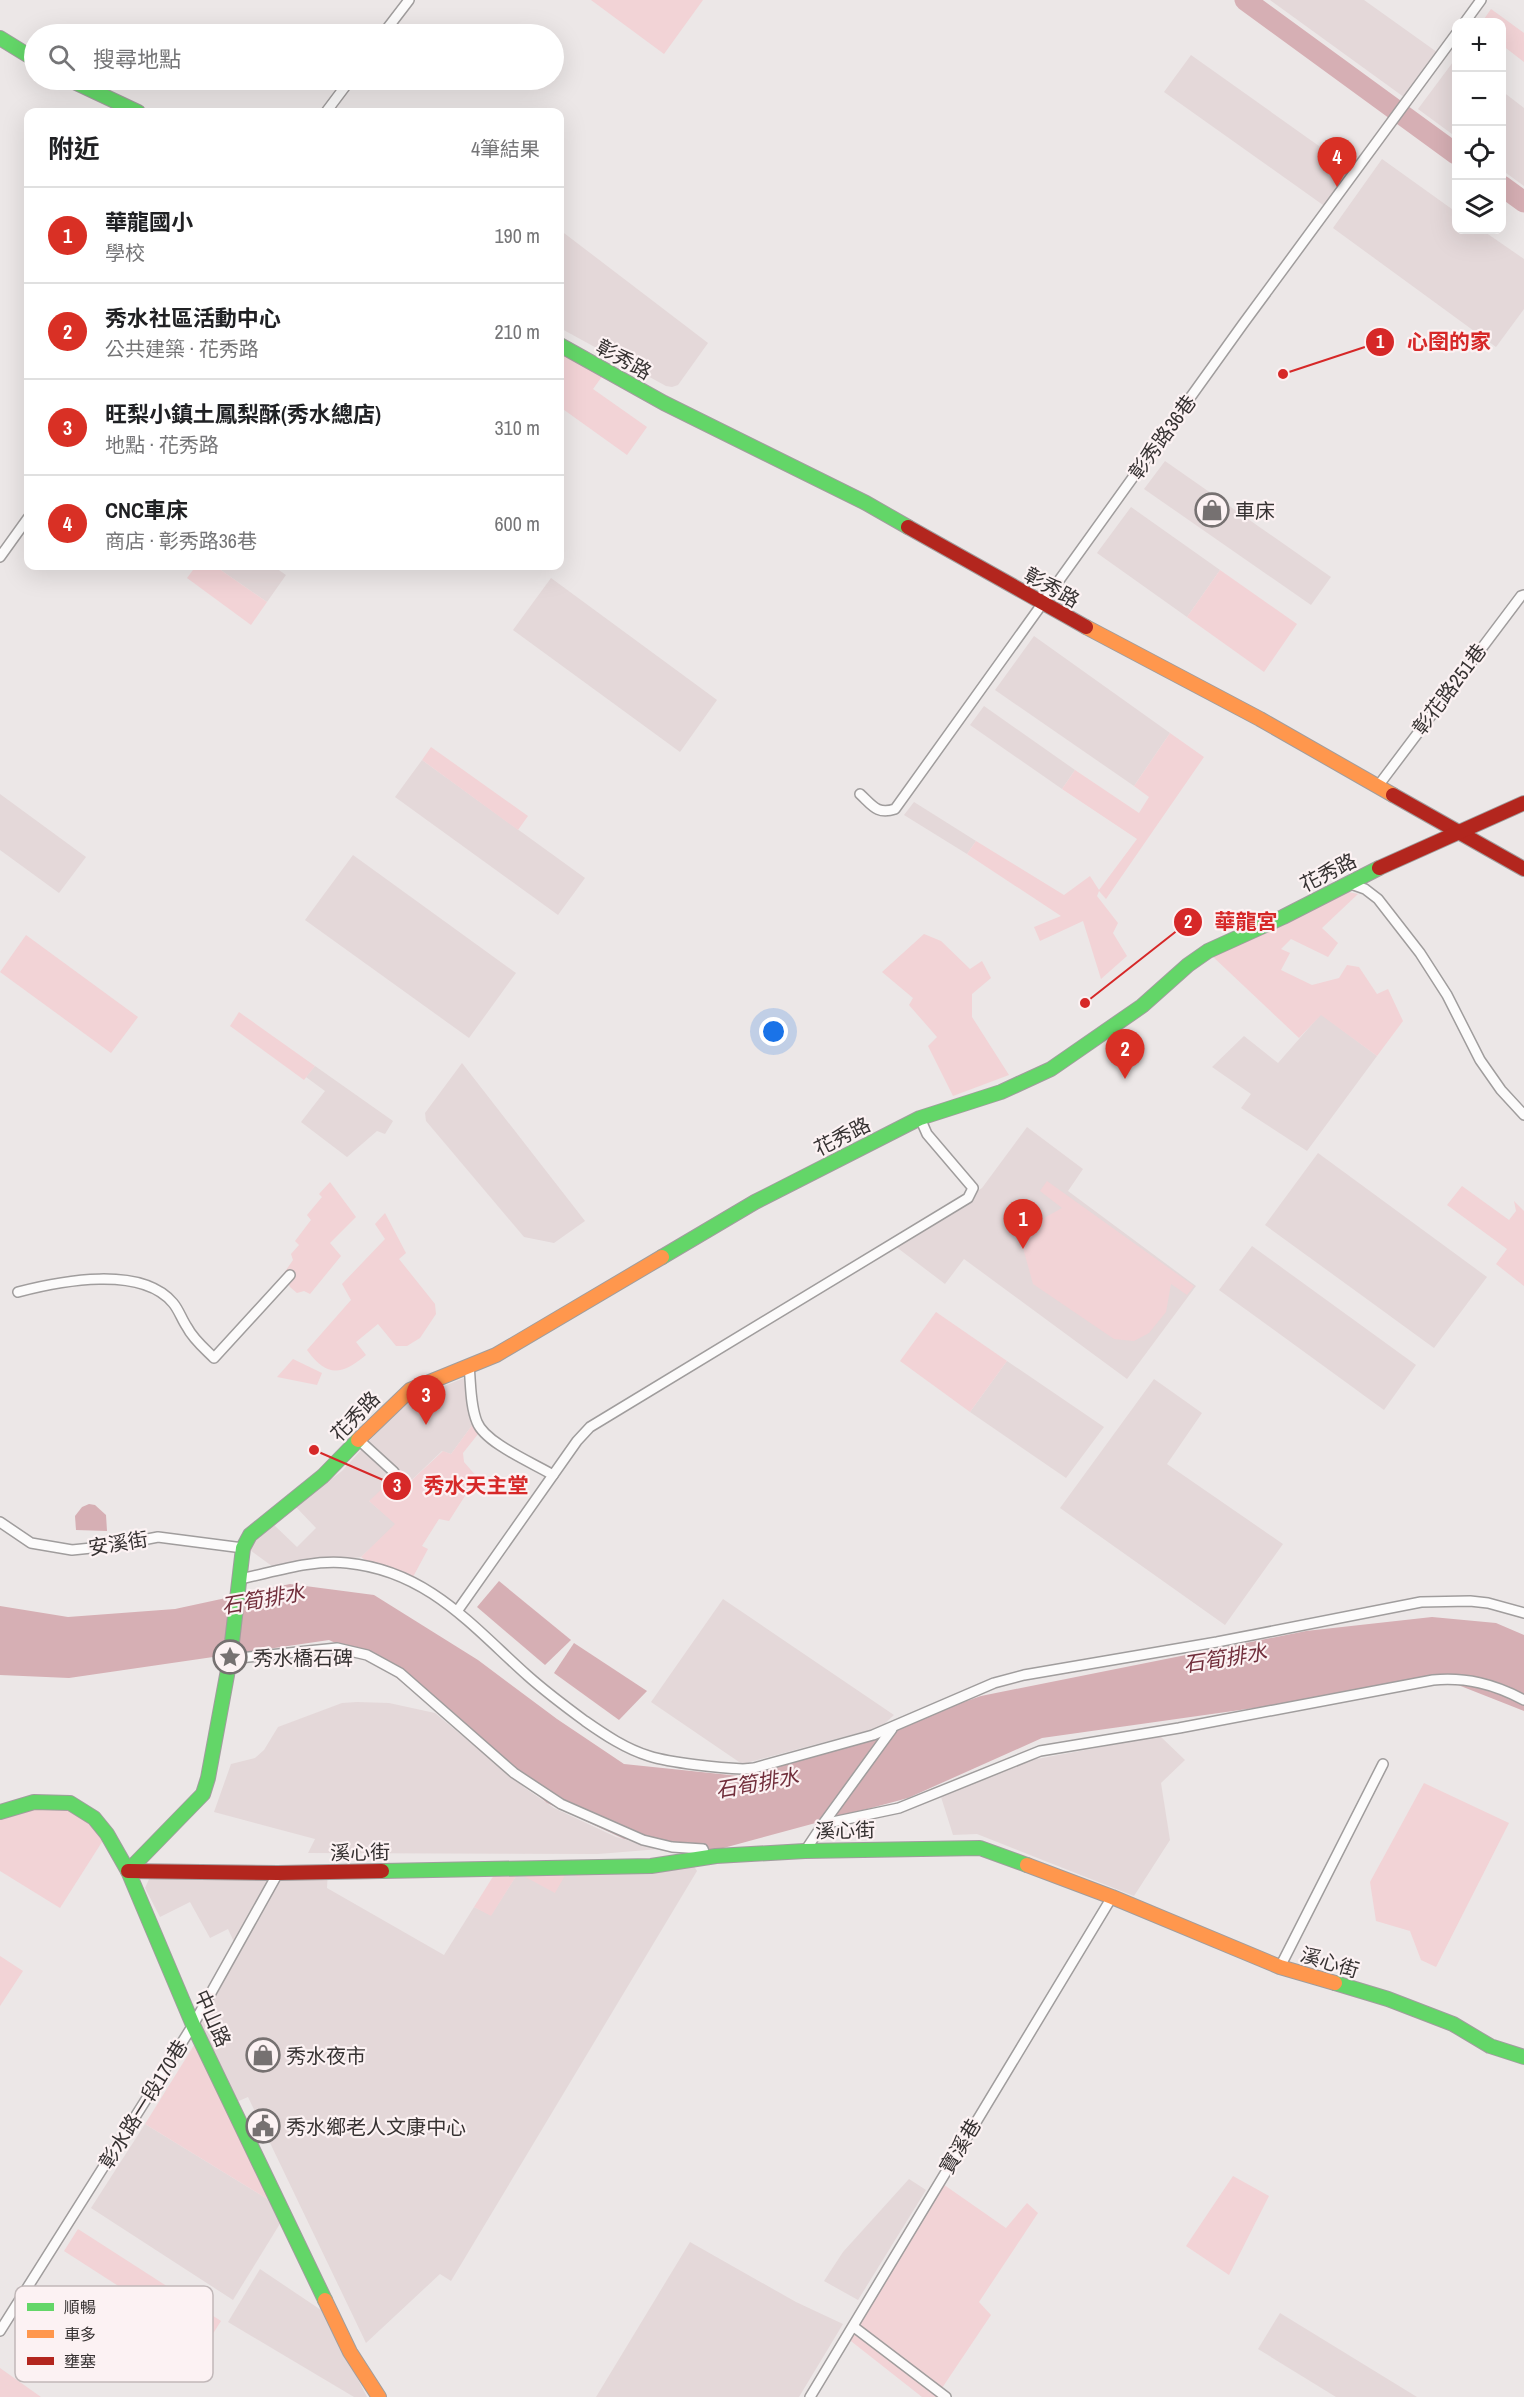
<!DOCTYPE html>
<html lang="zh-TW">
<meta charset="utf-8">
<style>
:root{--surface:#fff;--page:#f2f2f2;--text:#202124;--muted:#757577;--line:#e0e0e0;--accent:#d93025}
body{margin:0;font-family:"Archivo Narrow","Noto Sans TC",sans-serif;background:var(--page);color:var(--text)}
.controls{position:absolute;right:18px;top:18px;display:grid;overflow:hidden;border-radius:12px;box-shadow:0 6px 24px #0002}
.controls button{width:54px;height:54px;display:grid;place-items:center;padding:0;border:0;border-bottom:2px solid var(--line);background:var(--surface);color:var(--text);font:30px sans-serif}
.you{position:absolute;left:774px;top:1032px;width:21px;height:21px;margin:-15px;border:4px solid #fff;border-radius:50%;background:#1a73e8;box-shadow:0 0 0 9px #1a73e833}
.badge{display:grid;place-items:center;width:39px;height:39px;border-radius:50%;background:var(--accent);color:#fff;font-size:20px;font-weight:700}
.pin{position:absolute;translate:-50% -50px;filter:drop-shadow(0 2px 3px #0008)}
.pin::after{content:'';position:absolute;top:32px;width:21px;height:18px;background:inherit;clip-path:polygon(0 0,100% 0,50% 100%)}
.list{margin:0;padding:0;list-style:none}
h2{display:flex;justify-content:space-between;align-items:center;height:78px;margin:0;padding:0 24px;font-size:26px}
h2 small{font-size:20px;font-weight:400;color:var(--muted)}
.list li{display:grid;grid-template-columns:39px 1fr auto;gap:18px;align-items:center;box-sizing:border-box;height:96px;padding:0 24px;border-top:2px solid var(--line)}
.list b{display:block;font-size:22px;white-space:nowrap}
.list p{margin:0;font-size:20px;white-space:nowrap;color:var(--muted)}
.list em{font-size:20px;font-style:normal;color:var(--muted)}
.icon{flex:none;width:33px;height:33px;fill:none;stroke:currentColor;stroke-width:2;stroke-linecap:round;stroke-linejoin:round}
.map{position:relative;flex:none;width:1524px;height:2397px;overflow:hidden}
.search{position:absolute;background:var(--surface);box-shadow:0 6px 24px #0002;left:24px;top:24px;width:540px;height:66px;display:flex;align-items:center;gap:15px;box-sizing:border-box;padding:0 21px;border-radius:33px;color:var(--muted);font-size:22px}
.panel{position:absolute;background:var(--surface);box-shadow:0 6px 24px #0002;left:24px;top:108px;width:540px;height:462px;border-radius:12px}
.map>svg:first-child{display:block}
.built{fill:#e4d8d9}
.green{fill:#f2d3d6}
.water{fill:#d6afb4}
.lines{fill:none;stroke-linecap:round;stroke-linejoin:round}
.river{stroke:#d6afb4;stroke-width:21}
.street-casing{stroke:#a09d9d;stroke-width:12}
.fast-casing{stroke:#a09d9d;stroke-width:16}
.slow-casing{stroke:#a09d9d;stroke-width:16}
.jam-casing{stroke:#a09d9d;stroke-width:16}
.street{stroke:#fcfbfb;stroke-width:9}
.fast{stroke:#63d668;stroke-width:14}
.slow{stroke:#ff974d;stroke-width:14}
.jam{stroke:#b3261e;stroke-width:14}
.labels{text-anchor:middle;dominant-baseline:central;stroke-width:4.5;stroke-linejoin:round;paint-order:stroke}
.street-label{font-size:20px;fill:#363232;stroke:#fcf2f3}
.poi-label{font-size:20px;fill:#363232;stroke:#fcf2f3;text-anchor:start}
.water-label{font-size:21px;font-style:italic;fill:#712e3b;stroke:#fcf2f3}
.key{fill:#fcf2f3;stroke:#c1b8b9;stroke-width:1.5}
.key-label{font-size:16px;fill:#363232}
.leader{fill:none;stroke:#d62828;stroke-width:2}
.callout-dot{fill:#d62828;stroke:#fcf2f3;stroke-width:2}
.mark-label{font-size:18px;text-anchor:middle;font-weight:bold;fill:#fff}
.callout-label{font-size:21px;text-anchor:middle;font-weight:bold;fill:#d62828;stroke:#fcf2f3;stroke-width:4.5;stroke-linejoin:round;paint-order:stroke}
</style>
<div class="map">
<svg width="1524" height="2397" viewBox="0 0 1524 2397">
<rect width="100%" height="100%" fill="#ece7e7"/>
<!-- built -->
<g class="built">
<path d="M 1270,0 L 1364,0 L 1441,55 L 1408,100 Z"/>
<path d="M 1191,55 L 1357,173 L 1330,210 L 1164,92 Z"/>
<path d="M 1456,58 L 1456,137 L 1418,109 Z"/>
<path d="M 1502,91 L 1524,108 L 1524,186 L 1502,170 Z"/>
<path d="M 1382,159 L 1456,212 L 1456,230 L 1482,230 L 1524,259 L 1524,309 L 1496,347 L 1333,228 Z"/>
<path d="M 560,230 L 708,343 L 678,385 L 672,387 L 666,386 L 560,328 Z"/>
<path d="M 1165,461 L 1331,577 L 1311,605 L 1144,489 Z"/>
<path d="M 1131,507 L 1220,570 L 1187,617 L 1097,553 Z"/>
<path d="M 215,566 L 273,566 L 286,575 L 267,602 Z"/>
<path d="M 551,578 L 717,700 L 680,752 L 513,630 Z"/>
<path d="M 1034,636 L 1170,733 L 1134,786 L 995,690 Z"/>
<path d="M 984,706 L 1075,770 L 1062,789 L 970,725 Z"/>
<path d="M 422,760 L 585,878 L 558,915 L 395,797 Z"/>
<path d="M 0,794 L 86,857 L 59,893 L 0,850 Z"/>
<path d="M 914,802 L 976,841 L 967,854 L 904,815 Z"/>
<path d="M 353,855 L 516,973 L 469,1038 L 305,920 Z"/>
<path d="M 1321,1014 L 1377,1056 L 1307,1151 L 1241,1108 L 1251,1094 L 1212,1067 L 1244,1036 L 1278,1063 Z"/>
<path d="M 462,1063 L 585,1221 L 554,1243 L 524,1237 L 426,1121 L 425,1113 Z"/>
<path d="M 315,1066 L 393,1121 L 385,1134 L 377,1131 L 347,1157 L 301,1122 L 325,1091 L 306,1077 Z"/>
<path d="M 1027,1127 L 1083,1169 L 1068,1191 L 1196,1286 L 1127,1379 L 964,1259 L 945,1284 L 895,1246 L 982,1188 Z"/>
<path d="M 1318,1153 L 1487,1277 L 1434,1348 L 1265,1225 Z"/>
<path d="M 1252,1246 L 1416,1365 L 1384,1410 L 1219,1290 Z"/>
<path d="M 1007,1361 L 1104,1427 L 1066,1478 L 970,1412 Z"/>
<path d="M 464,1378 L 473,1424 L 451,1454 L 442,1451 L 398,1493 L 369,1501 L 396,1524 L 361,1557 L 348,1559 L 323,1558 L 310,1560 L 280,1572 L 250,1550 L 255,1537 L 272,1523 L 297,1547 L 316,1528 L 295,1506 L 342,1471 L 405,1402 Z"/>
<path d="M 1154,1379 L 1202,1413 L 1167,1464 L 1283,1544 L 1225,1625 L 1060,1508 Z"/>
<path d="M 723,1599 L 894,1715 L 881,1727 L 742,1764 L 651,1702 Z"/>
<path d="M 357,1702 L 389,1703 L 435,1713 L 525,1788 L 554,1808 L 616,1837 L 660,1849 L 598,1854 L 308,1853 L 315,1839 L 214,1812 L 231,1764 L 255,1758 L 264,1750 L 278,1727 L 342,1703 Z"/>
<path d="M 1160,1736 L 1185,1760 L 1161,1783 L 1170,1840 L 1134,1896 L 977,1834 L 953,1835 L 941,1797 L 1021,1762 Z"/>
<path d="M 690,1860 L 697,1871 L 451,2281 L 440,2274 L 366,2343 L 248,2097 L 234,2103 L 198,2022 L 205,2005 L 239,1953 L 228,1929 L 210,1938 L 190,1902 L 160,1917 L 145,1888 L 150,1877 L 328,1871 L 327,1888 L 444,1955 L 474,1907 L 491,1915 L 518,1873 L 568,1872 L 589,1861 Z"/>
<path d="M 145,2124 L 269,2200 L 281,2222 L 233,2300 L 91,2208 Z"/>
<path d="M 909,2179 L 926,2190 L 858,2300 L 824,2281 L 843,2252 Z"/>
<path d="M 690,2242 L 796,2302 L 843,2324 L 799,2397 L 596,2397 Z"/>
<path d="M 260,2269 L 324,2312 L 367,2397 L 354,2397 L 228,2322 Z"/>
<path d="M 1280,2313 L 1417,2397 L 1336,2397 L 1258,2349 Z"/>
</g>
<!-- green -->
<g class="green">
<path d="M 591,0 L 703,0 L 664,54 Z"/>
<path d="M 1491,9 L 1524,33 L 1524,62 L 1502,45 L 1502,22 L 1482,22 Z"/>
<path d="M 560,345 L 606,371 L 593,389 L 647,427 L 627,455 L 560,407 Z"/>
<path d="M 196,566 L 215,566 L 267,602 L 251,625 L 187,578 Z"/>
<path d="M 1220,570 L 1297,624 L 1264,672 L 1187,617 Z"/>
<path d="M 1170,733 L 1204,757 L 1106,899 L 1099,891 L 1097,896 L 1118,923 L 1113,933 L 1127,956 L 1101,979 L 1083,921 L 1040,941 L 1034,927 L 1061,916 L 967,854 L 976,841 L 1064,895 L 1090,876 L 1099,890 L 1137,839 L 1062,789 L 1075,770 L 1139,813 L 1149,797 L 1134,786 Z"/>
<path d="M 431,747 L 528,816 L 518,830 L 422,760 Z"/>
<path d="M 1344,891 L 1358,894 L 1322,928 L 1338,943 L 1328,957 L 1291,939 L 1281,949 L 1290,953 L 1281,970 L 1312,985 L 1339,978 L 1347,965 L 1359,967 L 1377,994 L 1388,989 L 1403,1021 L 1377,1056 L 1321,1015 L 1299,1038 L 1210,954 Z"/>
<path d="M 924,934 L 941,941 L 970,969 L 982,961 L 991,978 L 972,994 L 972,1017 L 1009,1075 L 953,1096 L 928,1046 L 937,1037 L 909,1005 L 913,998 L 882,972 Z"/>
<path d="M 26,935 L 138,1017 L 111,1053 L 0,972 Z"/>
<path d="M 239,1012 L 315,1066 L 304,1080 L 230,1026 Z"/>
<path d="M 1047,1181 L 1194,1286 L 1187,1295 L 1171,1284 L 1166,1312 L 1149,1333 L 1134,1341 L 1114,1339 L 1033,1284 L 1023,1248 L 1035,1223 L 1062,1208 L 1040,1191 Z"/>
<path d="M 330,1182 L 356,1217 L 330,1243 L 341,1256 L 310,1294 L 304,1291 L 297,1293 L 290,1287 L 284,1273 L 293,1260 L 291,1254 L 299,1245 L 295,1241 L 311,1220 L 307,1215 L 322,1197 L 319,1194 Z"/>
<path d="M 1462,1186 L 1509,1220 L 1516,1211 L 1514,1201 L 1524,1211 L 1524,1286 L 1496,1264 L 1507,1249 L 1447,1205 Z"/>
<path d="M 385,1213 L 406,1253 L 399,1259 L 435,1304 L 436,1314 L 420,1338 L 407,1346 L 396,1346 L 378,1324 L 356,1342 L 366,1355 C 342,1375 327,1378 307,1350 L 351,1300 L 342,1284 L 385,1239 L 375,1224 Z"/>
<path d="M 936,1312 L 1007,1361 L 970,1412 L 900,1361 Z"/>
<path d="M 293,1359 L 322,1373 L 317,1385 L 277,1377 Z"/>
<path d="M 473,1424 L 482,1429 L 463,1453 L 464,1462 L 477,1477 L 449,1521 L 439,1519 L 422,1546 L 428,1549 L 413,1577 L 374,1566 L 361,1557 L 395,1524 L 369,1501 L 384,1487 L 398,1493 L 443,1451 L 451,1454 Z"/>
<path d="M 1424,1783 L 1509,1823 L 1436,1967 L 1421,1960 L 1410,1931 L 1376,1921 L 1370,1882 Z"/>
<path d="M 35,1807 L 70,1808 L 107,1834 L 60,1908 L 0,1871 L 0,1816 Z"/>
<path d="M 589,1861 L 579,1877 L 567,1872 L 555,1893 L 518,1873 L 491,1916 L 474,1907 L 499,1867 Z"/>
<path d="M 0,1956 L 23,1971 L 0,2006 Z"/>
<path d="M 196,2042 L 269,2200 L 145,2124 Z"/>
<path d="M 1233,2176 L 1269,2196 L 1229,2275 L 1186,2246 Z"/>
<path d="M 940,2182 L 1006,2228 L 1027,2203 L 1038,2213 L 979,2302 L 991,2315 L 936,2397 L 922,2397 L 847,2338 Z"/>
<path d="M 78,2229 L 221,2321 L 207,2343 L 64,2251 Z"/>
<path d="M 0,2368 L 41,2397 L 0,2397 Z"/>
</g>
<!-- water -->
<g class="water">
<path d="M 89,1504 L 95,1505 L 106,1515 L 107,1531 L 76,1530 L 75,1516 L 82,1507 Z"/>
<path d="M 499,1581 L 571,1640 L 545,1665 L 477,1607 Z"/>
<path d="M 290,1584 L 374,1595 L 478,1660 L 557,1719 L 624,1764 L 749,1777 L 981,1696 L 1306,1631 L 1432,1617 L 1496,1623 L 1524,1635 L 1524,1711 L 1453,1683 L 1432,1683 L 1042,1738 L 908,1798 L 705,1853 L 624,1839 L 547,1803 L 380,1664 L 329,1640 L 69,1678 L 0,1675 L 0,1606 L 68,1617 L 175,1609 Z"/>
<path d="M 574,1643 L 647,1691 L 619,1720 L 554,1673 Z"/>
</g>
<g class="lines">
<!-- river -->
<g class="river">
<path d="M 1245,0 L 1456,154"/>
<path d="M 1502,186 L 1524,202"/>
</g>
<!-- street casing -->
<g class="street-casing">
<g id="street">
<path d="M 1465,22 L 1481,0"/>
<path d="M 383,34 L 409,0"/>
<path d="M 326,112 L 350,80"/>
<path d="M 0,557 L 28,518"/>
<path d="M 1378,786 L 1521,596 L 1524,595"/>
<path d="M 860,794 C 872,805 877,815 895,809 L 1243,324 L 1456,34"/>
<path d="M 1348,883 L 1365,889 L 1378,899 L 1420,953 L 1447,995 L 1480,1060 L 1501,1090 L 1524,1115"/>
<path d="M 18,1292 C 60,1281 141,1265 173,1303 C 179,1310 182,1320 187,1327 C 193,1339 205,1349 214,1358 L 290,1275"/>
<path d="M 469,1366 C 471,1384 470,1405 477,1422 C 485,1443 533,1463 553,1475"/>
<path d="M 360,1441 L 394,1472"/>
<path d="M 0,1522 L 31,1543 L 72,1550 L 111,1546 L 158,1537 L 243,1548"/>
<path d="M 240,1579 C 274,1572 312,1559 347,1563 C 428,1571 472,1626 528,1676 C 546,1692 566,1707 585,1721 C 605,1735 626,1749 649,1756 C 671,1763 720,1768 743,1769 L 754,1768 L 873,1735 L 994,1683 L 1024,1675 L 1217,1642 L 1421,1602 L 1470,1601 L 1488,1603 L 1524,1613"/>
<path d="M 458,1610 L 577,1441 L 590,1427 L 968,1198 L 973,1188 L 927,1134 L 920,1118"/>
<path d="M 230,1659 L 337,1648 L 367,1655 L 400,1673 L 514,1773 L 561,1804 L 643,1840 L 672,1847 L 703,1849 L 706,1857"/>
<path d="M 823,1824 L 892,1729"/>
<path d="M 805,1851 L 823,1824 L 899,1808 L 1040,1751 L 1179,1728 L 1433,1680 C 1466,1677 1494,1684 1524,1700"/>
<path d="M 1280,1967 L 1383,1764"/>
<path d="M 854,2327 L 946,2397"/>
<path d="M 0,2331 L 193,2025 L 278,1873"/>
<path d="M 810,2397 L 1112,1897"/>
</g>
</g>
<!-- fast casing -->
<g class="fast-casing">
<g id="fast">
<path d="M 0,38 L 34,59"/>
<path d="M 70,80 L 138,112"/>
<path d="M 560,345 L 664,403 L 866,503 L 908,527"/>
<path d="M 662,1257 L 755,1202 L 920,1118 L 1001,1092 L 1051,1069 L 1142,1006 L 1188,965 L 1208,951 L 1283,917 L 1379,868"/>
<path d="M 0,1812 L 34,1802 L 70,1803 L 94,1818 L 107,1834 L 128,1871 L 193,2025 L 325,2300"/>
<path d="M 128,1871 L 203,1794 L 208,1778 L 230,1659 L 243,1548 L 250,1535 L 323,1476 L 358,1440"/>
<path d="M 382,1871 L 651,1866 L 716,1856 L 805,1851 L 980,1848 L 1027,1865"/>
<path d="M 1335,1983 L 1388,1999 L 1453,2024 L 1490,2046 L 1524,2057"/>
</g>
</g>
<!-- slow casing -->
<g class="slow-casing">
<g id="slow">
<path d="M 1086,627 L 1260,719 L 1393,795"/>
<path d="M 358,1440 L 410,1390 L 496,1355 L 662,1257"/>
<path d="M 1027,1865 L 1112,1897 L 1280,1967 L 1335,1983"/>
<path d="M 325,2300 L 350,2352 L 379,2397"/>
</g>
</g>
<!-- jam casing -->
<g class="jam-casing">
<g id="jam">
<path d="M 908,527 L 1086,627"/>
<path d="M 1393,795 L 1524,869"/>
<path d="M 1379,868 L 1524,803"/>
<path d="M 128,1871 L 278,1873 L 382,1871"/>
</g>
</g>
<!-- street -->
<use href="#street" class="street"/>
<!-- fast -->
<use href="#fast" class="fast"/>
<!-- slow -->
<use href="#slow" class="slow"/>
<!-- jam -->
<use href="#jam" class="jam"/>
</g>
<!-- icons -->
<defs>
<g id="shop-ring" transform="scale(1.725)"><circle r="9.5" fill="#fcf2f3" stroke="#767171" stroke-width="1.5"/><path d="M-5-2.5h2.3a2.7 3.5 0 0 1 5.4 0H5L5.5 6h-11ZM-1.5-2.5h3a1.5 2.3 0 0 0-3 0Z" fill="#767171"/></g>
<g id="sight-ring" transform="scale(1.725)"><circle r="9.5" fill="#fcf2f3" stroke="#767171" stroke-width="1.5"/><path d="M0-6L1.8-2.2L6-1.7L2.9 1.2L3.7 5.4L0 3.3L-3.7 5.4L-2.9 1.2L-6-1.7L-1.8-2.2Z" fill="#767171"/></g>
<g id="civic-ring" transform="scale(1.725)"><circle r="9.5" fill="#fcf2f3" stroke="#767171" stroke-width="1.5"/><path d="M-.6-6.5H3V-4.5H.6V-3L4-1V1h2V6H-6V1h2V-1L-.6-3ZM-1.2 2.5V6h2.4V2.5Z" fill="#767171"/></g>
</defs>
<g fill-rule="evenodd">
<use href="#shop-ring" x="1212" y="510"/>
<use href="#sight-ring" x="230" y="1657"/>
<use href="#shop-ring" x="263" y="2055"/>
<use href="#civic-ring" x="263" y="2126"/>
</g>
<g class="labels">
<!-- street labels -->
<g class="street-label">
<text transform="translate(624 359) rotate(29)">彰秀路</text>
<text transform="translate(1162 437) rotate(-54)">彰秀路36巷</text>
<text transform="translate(1052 587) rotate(29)">彰秀路</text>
<text transform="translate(1449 689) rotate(-53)">彰花路251巷</text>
<text transform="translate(1328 872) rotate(-27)">花秀路</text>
<text transform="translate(842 1136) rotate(-27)">花秀路</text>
<text transform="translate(355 1416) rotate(-46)">花秀路</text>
<text transform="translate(118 1543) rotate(-9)">安溪街</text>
<text transform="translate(845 1830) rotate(-1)">溪心街</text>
<text transform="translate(360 1852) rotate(-1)">溪心街</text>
<text transform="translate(1330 1962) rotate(17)">溪心街</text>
<text transform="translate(213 2018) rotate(66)">中山路</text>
<text transform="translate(143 2104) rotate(-58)">彰水路一段170巷</text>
<text transform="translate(960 2146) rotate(-59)">寶溪巷</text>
</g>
<!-- poi labels -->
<g class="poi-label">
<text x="1235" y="510">車床</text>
<text x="253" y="1657">秀水橋石碑</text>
<text x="286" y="2055">秀水夜市</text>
<text x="286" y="2126">秀水鄉老人文康中心</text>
</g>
<!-- water labels -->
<g class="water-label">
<text transform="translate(263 1599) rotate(-10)">石筍排水</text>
<text transform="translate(1225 1658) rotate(-9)">石筍排水</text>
<text transform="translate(757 1783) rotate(-10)">石筍排水</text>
</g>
</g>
<!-- legend -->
<rect x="15" y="2286" width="198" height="96" rx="9" class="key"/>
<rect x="27" y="2303" width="27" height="8" fill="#63d668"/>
<rect x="27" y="2330" width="27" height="8" fill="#ff974d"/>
<rect x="27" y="2357" width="27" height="8" fill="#b3261e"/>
<g class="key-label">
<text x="64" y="2313">順暢</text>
<text x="64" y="2340">車多</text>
<text x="64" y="2367">壅塞</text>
</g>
<!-- callouts -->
<path class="leader" d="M1283 374L1380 342M1085 1003L1188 922M314 1450L397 1486"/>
<g class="callout-dot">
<circle cx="1283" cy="374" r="6"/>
<circle cx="1085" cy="1003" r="6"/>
<circle cx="314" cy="1450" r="6"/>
<circle cx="1380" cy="342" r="15"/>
<circle cx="1188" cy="922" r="15"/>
<circle cx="397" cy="1486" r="15"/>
</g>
<g class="mark-label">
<text x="1380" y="348">1</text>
<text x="1188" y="928">2</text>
<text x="397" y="1492">3</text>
</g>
<g class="callout-label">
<text x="1449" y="349">心囹的家</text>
<text x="1246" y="929">華龍宮</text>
<text x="476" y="1493">秀水天主堂</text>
</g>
</svg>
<div class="controls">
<button>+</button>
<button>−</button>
<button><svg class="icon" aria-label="locate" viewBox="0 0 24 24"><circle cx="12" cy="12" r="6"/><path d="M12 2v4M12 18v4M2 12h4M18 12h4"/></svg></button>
<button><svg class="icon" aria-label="layers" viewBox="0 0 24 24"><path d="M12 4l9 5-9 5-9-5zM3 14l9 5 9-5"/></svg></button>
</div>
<div class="you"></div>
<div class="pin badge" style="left:1023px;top:1249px">1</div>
<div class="pin badge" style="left:1125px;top:1079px">2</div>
<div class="pin badge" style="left:426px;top:1425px">3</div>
<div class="pin badge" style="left:1337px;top:187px">4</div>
<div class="search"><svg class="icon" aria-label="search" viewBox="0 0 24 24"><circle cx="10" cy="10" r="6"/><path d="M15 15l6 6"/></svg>搜尋地點</div>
<section class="panel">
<h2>附近<small>4筆結果</small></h2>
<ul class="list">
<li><span class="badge">1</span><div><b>華龍國小</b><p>學校</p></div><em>190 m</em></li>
<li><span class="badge">2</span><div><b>秀水社區活動中心</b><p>公共建築 · 花秀路</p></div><em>210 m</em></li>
<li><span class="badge">3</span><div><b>旺梨小鎮土鳳梨酥(秀水總店)</b><p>地點 · 花秀路</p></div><em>310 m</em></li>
<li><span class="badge">4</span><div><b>CNC車床</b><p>商店 · 彰秀路36巷</p></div><em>600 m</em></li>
</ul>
</section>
</div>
